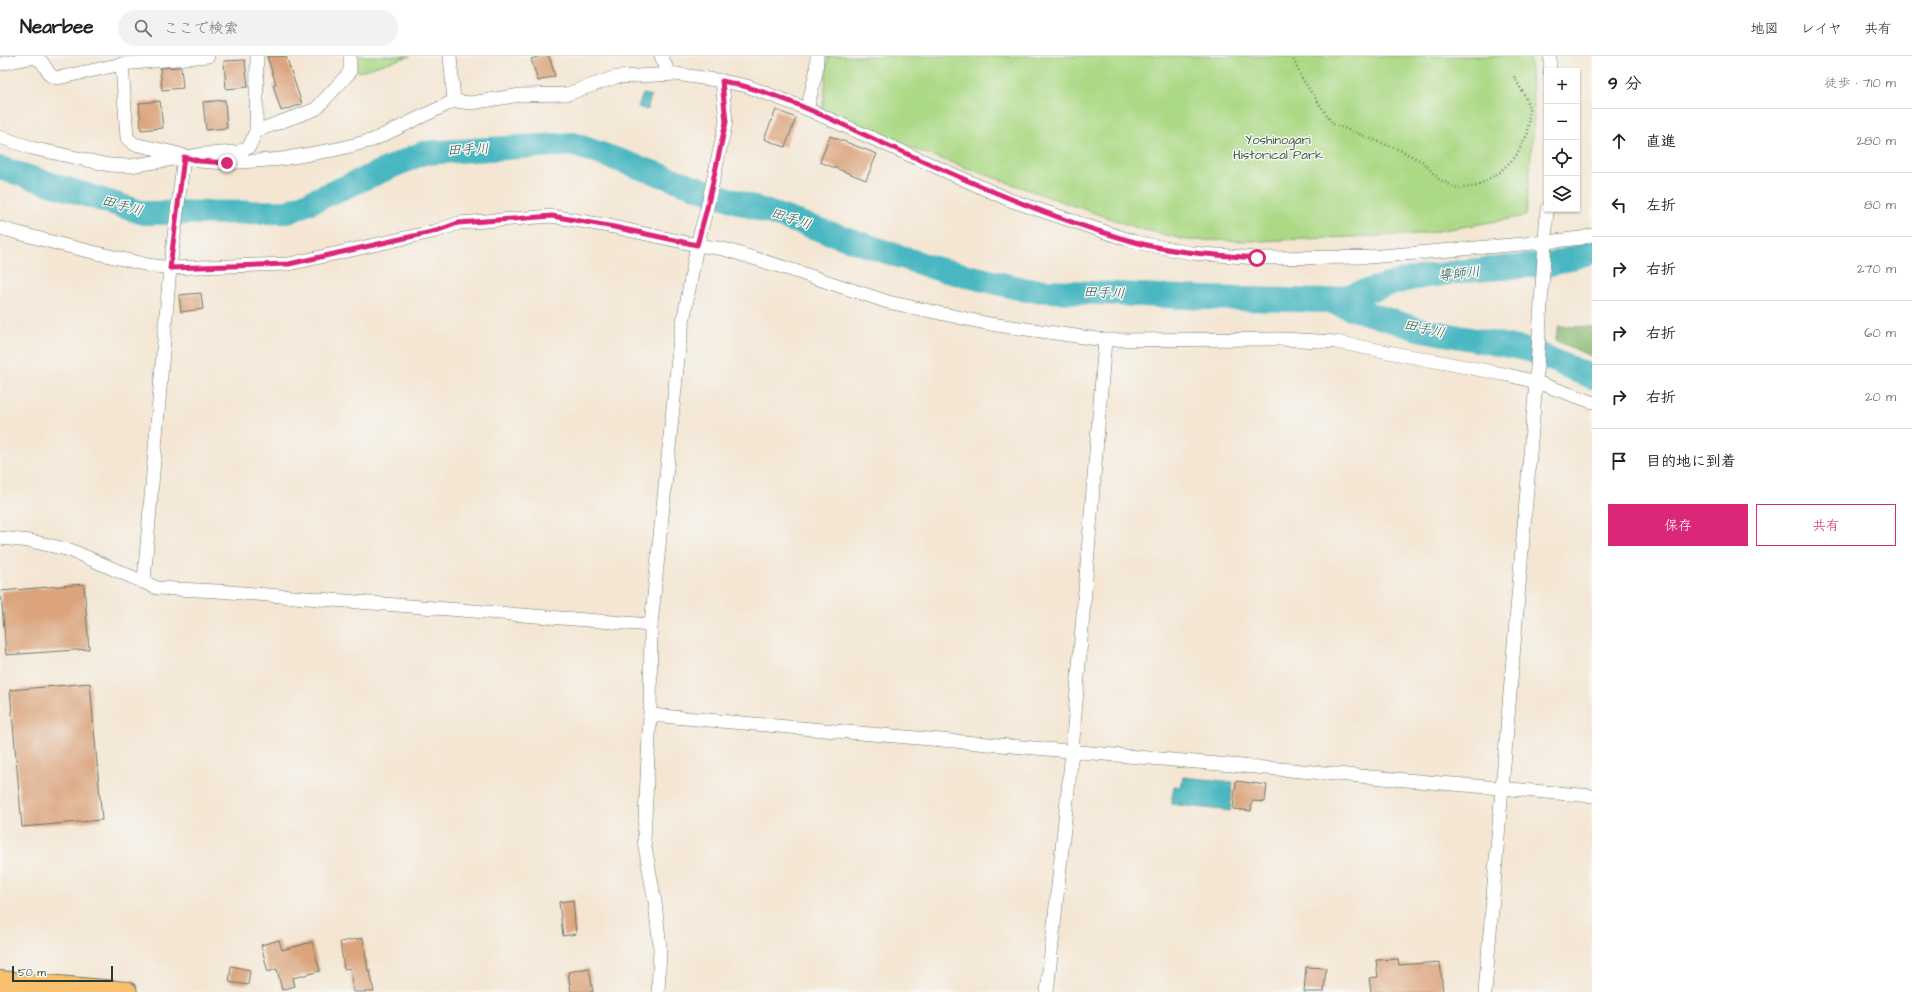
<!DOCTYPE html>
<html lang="ja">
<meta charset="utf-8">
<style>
:root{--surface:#fff;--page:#f2f2f2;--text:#202124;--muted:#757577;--line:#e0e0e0;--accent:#db2777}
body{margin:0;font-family:"Architects Daughter","Klee One",sans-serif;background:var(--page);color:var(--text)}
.controls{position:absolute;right:12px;top:12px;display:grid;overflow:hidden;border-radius:0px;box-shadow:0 1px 3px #0004}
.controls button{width:36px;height:36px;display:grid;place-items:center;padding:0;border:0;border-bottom:1px solid var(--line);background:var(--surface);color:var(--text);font:20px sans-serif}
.scale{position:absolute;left:12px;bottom:10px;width:101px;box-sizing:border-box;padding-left:4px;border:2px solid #1f3d34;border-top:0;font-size:11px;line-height:14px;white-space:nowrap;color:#1f3d34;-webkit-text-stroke:3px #f6f6f2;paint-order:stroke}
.stop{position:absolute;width:12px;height:12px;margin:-9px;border:3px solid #db2777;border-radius:50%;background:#fff}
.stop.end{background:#db2777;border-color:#fff;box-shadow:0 1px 4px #0008}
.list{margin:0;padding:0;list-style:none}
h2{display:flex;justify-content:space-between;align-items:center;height:52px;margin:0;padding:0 16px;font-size:17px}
h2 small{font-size:13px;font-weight:400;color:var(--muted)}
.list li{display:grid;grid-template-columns:26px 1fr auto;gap:12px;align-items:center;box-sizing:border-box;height:64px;padding:0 16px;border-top:1px solid var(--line)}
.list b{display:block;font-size:15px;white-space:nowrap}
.list em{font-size:13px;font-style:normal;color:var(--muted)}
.actions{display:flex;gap:8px;padding:12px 16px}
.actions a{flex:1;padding:9px 0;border:1px solid var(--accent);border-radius:0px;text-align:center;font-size:14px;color:var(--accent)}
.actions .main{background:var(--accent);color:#fff}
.icon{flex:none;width:22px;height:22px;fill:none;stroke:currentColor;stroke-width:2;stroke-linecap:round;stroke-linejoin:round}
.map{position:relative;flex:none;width:1592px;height:936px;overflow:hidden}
header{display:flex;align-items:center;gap:24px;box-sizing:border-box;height:56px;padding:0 20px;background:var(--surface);border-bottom:1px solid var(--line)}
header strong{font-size:19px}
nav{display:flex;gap:22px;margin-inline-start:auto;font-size:14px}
.search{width:280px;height:36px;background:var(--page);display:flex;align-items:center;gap:10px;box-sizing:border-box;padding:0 14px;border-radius:22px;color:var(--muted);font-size:15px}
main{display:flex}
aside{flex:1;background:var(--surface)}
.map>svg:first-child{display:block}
.green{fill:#acd985;stroke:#668b5c}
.forest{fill:#89b972;stroke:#547b53}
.water{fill:#48b7c1;stroke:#347a7a}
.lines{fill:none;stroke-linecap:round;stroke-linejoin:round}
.river{stroke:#48b7c1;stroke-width:24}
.building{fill:#dba47d}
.minor-casing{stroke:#6a786c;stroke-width:14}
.highway-casing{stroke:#6a786c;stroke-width:22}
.path{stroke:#6a786c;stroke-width:2.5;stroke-dasharray:1 3;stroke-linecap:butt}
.minor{stroke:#fff;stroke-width:13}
.highway{stroke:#f9bf6d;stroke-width:20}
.route{stroke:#db2777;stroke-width:5}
.labels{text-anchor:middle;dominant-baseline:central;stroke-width:3;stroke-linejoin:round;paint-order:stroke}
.park-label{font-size:13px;fill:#3b5c44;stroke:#f6f6f2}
.water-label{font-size:14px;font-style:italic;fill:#295c57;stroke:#f6f6f2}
</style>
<header>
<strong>Nearbee</strong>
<div class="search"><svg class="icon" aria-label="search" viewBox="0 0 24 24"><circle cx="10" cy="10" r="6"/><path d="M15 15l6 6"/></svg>ここで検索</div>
<nav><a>地図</a><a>レイヤ</a><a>共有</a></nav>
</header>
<main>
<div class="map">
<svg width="1592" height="936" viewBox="0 0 1592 936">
<rect width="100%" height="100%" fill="#f6f6f2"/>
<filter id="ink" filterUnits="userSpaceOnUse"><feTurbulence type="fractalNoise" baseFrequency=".025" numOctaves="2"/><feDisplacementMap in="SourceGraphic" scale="8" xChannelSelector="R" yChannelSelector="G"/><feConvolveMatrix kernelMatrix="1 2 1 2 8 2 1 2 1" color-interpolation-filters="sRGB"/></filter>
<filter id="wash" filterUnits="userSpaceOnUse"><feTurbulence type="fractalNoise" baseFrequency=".012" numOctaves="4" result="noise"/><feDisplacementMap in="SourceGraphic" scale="16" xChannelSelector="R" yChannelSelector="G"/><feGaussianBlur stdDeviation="0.9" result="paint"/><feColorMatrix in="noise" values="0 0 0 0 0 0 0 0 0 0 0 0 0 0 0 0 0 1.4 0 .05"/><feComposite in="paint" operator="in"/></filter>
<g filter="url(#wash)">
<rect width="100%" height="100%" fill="#f4e6d3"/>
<!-- green -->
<g class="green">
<path d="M 357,0 L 410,0 L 358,16 Z"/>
<path d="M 828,0 L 1530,0 L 1534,63 L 1526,160 L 1420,178 L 1259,185 L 1187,184 L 1137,172 L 822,61 Z"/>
</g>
<!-- forest -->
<path class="forest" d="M 1559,270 L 1592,271 L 1592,301 L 1555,284 Z"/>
<!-- water -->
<g class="water">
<path d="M 643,38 L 651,40 L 647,54 L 638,51 Z"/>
<path d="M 1183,721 L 1233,726 L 1230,755 L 1171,748 L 1174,730 L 1181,731 Z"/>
</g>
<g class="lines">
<!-- river -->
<g class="river">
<path d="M 0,112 L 144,157 L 288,156 L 423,97 L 573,88 L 729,143 L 934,212 L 1027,234 L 1206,242 L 1328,245 L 1418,273 L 1529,294 L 1592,321"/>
<path d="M 1328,245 L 1410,223 L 1464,215 L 1552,208 L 1592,196"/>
</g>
</g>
<g id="blocks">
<!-- building -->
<g class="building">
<path d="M 267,0 L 286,0 L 302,48 L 281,55 L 273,29 L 276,28 Z"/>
<path d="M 540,0 L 549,0 L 555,20 L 538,25 L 531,3 Z"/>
<path d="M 245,4 L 248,31 L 226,33 L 224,5 Z"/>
<path d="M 181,11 L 183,32 L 162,34 L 160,12 Z"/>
<path d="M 225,44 L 227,72 L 206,74 L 203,46 Z"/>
<path d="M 160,45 L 163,72 L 141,74 L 139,47 Z"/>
<path d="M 776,54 L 796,62 L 785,91 L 764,83 Z"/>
<path d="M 830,80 L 877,98 L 866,124 L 820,106 Z"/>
<path d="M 201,237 L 203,253 L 181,256 L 179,239 Z"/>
<path d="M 84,528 L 89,593 L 6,599 L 1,535 Z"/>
<path d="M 90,627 L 102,764 L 22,771 L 10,634 Z"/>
<path d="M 1236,725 L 1267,729 L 1265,746 L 1252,745 L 1251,755 L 1233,753 Z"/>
<path d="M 573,844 L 576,878 L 563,880 L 559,846 Z"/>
<path d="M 363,882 L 368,915 L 370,914 L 374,936 L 353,936 L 350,912 L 344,913 L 340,886 Z"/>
<path d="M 279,884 L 282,894 L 312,886 L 320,915 L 293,922 L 295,930 L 282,934 L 277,913 L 268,916 L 261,889 Z"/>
<path d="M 1398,903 L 1399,909 L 1440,906 L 1443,936 L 1371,936 L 1369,922 L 1378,921 L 1376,904 Z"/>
<path d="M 231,910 L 250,914 L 248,929 L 229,926 Z"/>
<path d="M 1306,911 L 1326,912 L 1324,936 L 1304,936 Z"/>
<path d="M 589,912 L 593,936 L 571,936 L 568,916 Z"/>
</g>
</g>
</g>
<g filter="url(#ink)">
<use href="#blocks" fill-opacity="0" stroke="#6a786c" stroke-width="1"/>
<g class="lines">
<!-- minor casing -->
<g class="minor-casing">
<g id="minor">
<path d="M 450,0 L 454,45"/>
<path d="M 1550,0 L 1550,15"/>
<path d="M 0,8 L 34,1 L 42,6 L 51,20 L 58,22 L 122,8 L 208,0"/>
<path d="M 122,8 L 127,82 L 134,88 L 175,97 L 199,105 L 227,107 L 282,103 L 338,93 L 373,84 L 454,45 L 471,47 L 520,39 L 567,38 L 616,21 L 677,18"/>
<path d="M 722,25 L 747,30 L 807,53 L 1010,144 L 1135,186 L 1191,197 L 1257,202 L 1369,201 L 1546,186 L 1581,182 L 1592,179"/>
<path d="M 807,53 L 816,17 L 817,0"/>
<path d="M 256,75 L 316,53 L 350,16 L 350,0"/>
<path d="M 0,81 L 32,92 L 109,109 L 130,110 L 204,98 L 238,96 L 249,91 L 256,75 L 257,0"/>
<path d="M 0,172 L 63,189 L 148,209 L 170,212 L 289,208 L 436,175 L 459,167 L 552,160 L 614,171 L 697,189 L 724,193 L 792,214 L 888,246 L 990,268 L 1105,284 L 1282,283 L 1336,286 L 1508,319 L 1536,326 L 1592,346"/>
<path d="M 0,482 L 31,485 L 70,494 L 157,532 L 217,535 L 651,569"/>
<path d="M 144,525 L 170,212 L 184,101"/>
<path d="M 650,659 L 1592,740"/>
<path d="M 658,936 L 660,893 L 655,846 L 644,785 L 650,659 L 651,569 L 680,283 L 697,189 L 707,152 L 726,66 L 722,25 L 669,17 L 661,0"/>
<path d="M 1047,936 L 1072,696 L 1105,284"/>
<path d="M 1485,936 L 1536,326 L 1547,153"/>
</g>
</g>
<!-- highway casing -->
<g class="highway-casing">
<path id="highway" d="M 0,925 L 127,936"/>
</g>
<!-- path -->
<path class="path" d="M 1292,0 L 1301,21 L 1333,68 L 1400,94 L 1423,106 L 1439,123 L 1457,133 L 1477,130 L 1500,116 L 1516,100 L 1528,77 L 1529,53 L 1525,40 L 1513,19"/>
<!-- minor -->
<use href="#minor" class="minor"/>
<!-- highway -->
<use href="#highway" class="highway"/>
</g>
</g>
<g class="lines" filter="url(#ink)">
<!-- route -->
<path class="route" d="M 227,107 L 199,105 L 184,101 L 170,212 L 289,208 L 436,175 L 458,167 L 552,160 L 614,171 L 697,189 L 707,152 L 726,66 L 722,25 C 783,37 839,68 896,93 C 974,128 1052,163 1135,186 C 1174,197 1216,199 1257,202"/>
</g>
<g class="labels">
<!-- park labels -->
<g class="park-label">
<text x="1278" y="84">Yoshinogari<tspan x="1278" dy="15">Historical Park</tspan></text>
</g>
<!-- water labels -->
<g class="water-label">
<text transform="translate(468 94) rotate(-3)">田手川</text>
<text transform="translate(122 150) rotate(16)">田手川</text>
<text transform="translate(791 163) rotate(19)">田手川</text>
<text transform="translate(1459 218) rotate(-6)">導師川</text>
<text transform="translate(1104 237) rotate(3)">田手川</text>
<text transform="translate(1424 273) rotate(13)">田手川</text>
</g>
</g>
</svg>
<div class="controls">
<button>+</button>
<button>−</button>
<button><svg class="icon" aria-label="locate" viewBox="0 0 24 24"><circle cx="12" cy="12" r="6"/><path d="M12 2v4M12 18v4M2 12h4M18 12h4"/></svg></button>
<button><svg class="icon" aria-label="layers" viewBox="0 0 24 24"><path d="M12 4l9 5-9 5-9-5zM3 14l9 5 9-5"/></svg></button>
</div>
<div class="scale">50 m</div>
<div class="stop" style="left:1257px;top:202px"></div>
<div class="stop end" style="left:227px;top:107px"></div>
</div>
<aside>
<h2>9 分<small>徒歩 · 710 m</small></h2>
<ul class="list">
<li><svg class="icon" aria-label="ahead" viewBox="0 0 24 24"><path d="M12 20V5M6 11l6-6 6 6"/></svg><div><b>直進</b></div><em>280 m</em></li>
<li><svg class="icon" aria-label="left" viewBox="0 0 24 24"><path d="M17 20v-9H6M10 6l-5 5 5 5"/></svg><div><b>左折</b></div><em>80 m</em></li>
<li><svg class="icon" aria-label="right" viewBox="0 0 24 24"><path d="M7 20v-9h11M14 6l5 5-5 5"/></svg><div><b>右折</b></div><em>270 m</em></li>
<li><svg class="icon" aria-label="right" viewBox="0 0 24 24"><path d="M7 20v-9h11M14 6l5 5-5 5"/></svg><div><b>右折</b></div><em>60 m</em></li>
<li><svg class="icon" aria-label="right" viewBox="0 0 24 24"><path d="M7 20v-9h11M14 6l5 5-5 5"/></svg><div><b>右折</b></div><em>20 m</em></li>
<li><svg class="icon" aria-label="arrive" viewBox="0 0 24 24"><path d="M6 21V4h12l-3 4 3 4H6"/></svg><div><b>目的地に到着</b></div></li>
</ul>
<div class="actions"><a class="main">保存</a><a>共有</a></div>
</aside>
</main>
